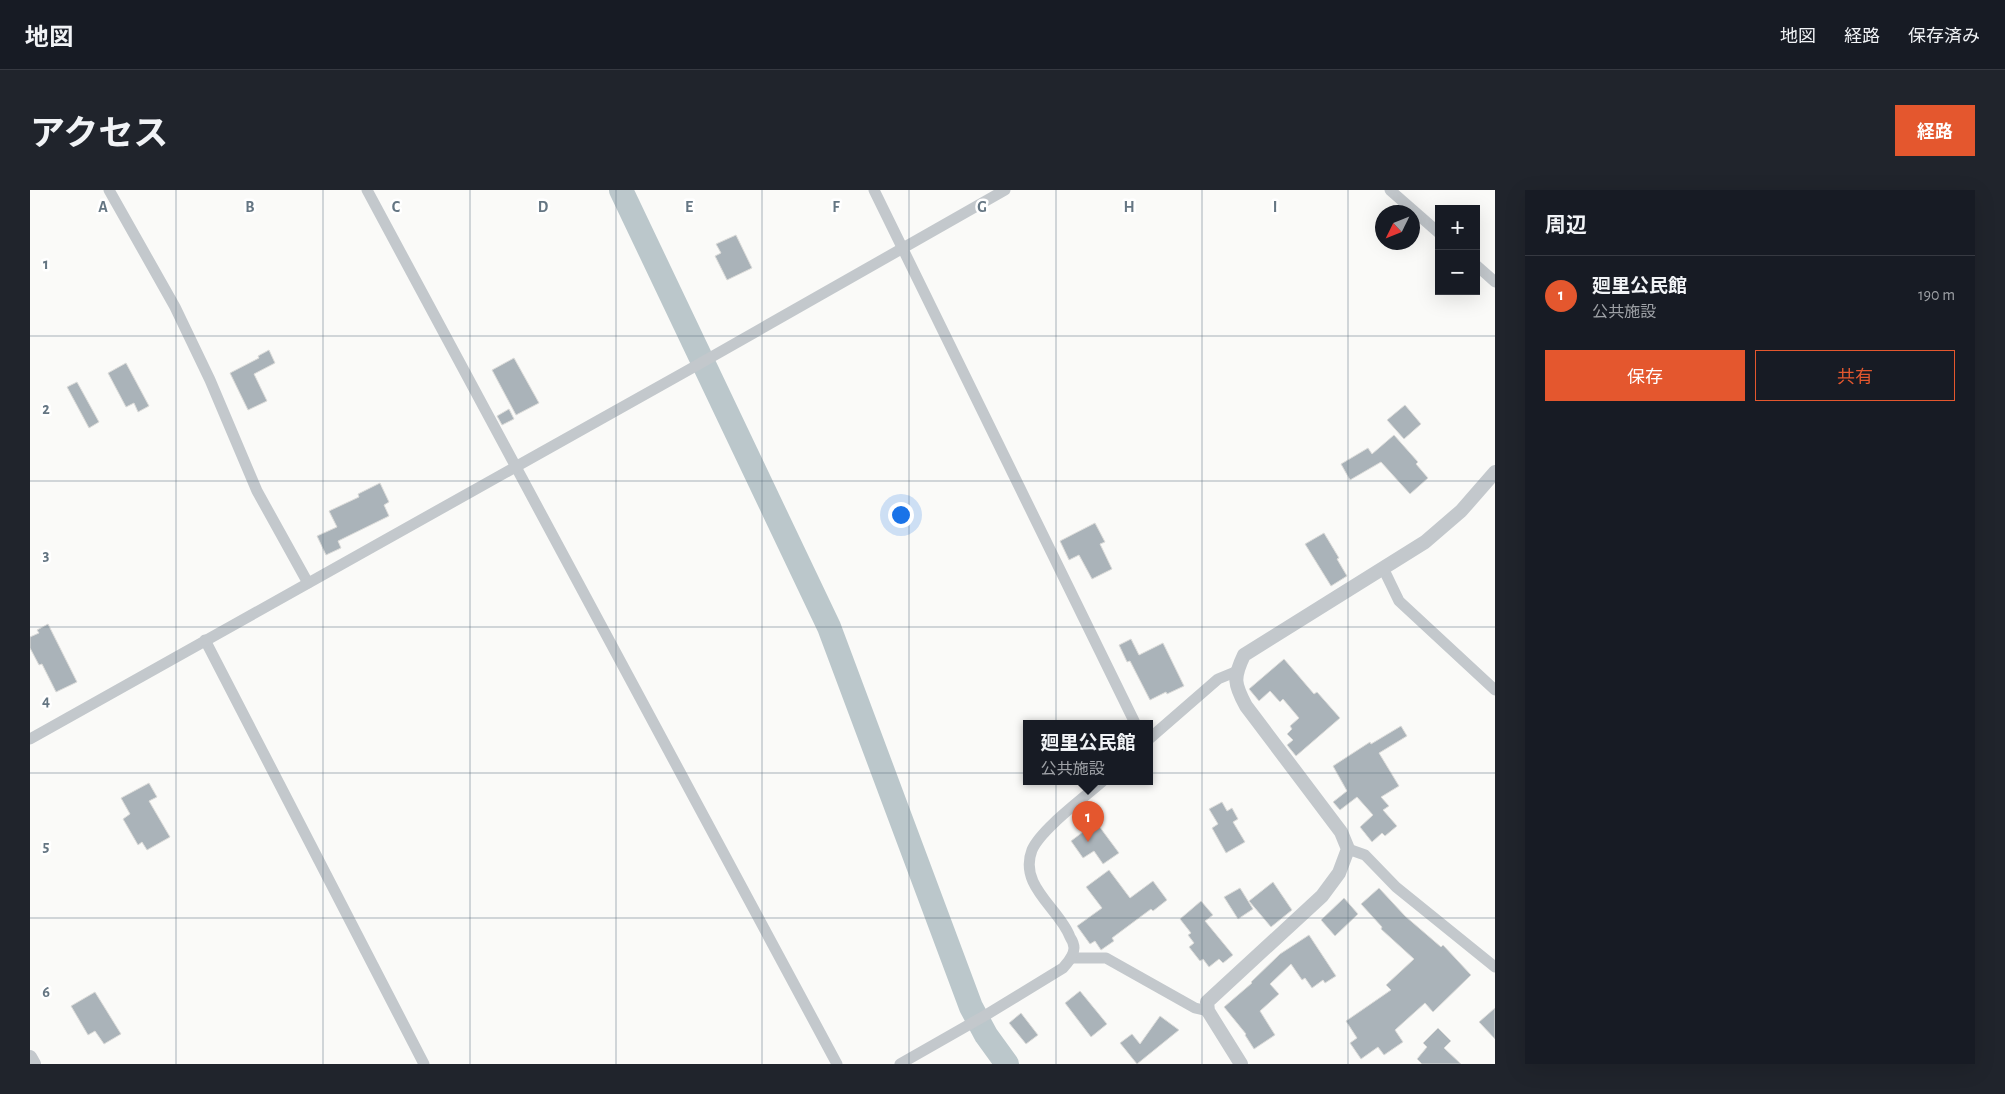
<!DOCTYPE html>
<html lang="ja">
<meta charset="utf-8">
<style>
:root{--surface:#171b24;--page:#20242c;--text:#f1f3f6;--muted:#9ea1a6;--line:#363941;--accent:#e4572e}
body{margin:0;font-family:"Alegreya Sans","Noto Sans JP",sans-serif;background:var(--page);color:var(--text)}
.controls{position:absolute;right:15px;top:15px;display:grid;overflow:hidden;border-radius:0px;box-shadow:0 5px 20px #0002}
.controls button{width:45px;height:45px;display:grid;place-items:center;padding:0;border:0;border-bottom:1px solid var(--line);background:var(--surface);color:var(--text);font:25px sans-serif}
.compass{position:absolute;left:1345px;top:15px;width:45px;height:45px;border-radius:50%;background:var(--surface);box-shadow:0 5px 20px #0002;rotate:227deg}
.you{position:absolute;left:870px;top:324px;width:18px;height:18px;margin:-12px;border:4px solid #fff;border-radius:50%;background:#1a73e8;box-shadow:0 0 0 8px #1a73e833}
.badge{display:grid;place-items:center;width:32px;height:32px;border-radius:50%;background:var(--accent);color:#fff;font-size:16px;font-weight:700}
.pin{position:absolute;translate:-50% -41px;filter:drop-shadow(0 1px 2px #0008)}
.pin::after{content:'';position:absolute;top:26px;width:18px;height:15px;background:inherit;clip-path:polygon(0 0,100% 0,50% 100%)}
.popup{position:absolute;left:993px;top:530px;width:130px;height:65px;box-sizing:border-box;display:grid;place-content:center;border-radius:0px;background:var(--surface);filter:drop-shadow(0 1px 4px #0005);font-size:16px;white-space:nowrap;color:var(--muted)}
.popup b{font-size:19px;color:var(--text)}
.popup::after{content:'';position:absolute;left:50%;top:100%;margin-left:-10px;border:10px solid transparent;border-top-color:var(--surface)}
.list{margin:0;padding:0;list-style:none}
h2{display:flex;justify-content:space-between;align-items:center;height:65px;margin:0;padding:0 20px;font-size:21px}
h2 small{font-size:16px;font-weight:400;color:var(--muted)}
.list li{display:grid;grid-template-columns:32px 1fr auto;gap:15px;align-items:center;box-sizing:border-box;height:80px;padding:0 20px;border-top:1px solid var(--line)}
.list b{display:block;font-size:19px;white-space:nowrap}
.list p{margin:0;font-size:16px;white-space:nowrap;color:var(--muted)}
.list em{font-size:16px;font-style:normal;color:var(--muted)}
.actions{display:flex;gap:10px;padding:15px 20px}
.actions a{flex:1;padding:11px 0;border:1px solid var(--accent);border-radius:0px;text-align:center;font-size:18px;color:var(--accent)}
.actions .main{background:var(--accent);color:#fff}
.map{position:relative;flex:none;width:1465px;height:874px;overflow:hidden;border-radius:0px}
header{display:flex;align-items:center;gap:30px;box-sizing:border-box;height:70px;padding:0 25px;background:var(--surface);border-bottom:1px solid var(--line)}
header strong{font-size:24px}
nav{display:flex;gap:28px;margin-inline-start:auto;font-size:18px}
.intro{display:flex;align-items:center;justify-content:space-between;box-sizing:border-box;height:120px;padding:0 30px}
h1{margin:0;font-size:35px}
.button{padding:12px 22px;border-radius:0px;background:var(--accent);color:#fff;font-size:18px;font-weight:700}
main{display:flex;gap:30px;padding:0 30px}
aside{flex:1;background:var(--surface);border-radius:0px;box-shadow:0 5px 20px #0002}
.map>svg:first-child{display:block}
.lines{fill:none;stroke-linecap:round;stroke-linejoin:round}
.river{stroke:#bbc7cb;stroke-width:24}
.building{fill:#aab3b9;stroke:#dcdcda}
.minor{stroke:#c3c8cc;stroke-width:11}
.tertiary{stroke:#c3c8cc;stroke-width:14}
.grid{fill:none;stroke:#657683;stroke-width:1;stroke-opacity:0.55}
.grid-label{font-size:16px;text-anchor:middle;font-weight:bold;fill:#657683;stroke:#fff;stroke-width:5;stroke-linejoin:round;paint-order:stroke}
</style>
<header>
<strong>地図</strong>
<nav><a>地図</a><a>経路</a><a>保存済み</a></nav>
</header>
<div class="intro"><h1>アクセス</h1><a class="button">経路</a></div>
<main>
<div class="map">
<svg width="1465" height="874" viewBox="0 0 1465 874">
<rect width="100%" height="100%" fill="#fafaf8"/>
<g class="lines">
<!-- river -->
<path class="river" d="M 591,0 L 799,437 L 941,817 L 956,845 L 977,874"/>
</g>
<!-- building -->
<g class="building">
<path d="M 706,45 L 722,78 L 697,90 L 685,66 L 691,63 L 686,54 Z"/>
<path d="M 239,160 L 245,173 L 224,184 L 237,211 L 218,220 L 200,183 L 229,168 L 228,166 Z"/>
<path d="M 484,168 L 509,213 L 486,225 L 462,180 Z"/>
<path d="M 96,173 L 119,216 L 108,222 L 104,213 L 96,217 L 78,183 Z"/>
<path d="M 47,192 L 69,232 L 59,238 L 37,197 Z"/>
<path d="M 1375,215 L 1391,234 L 1374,249 L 1357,230 Z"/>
<path d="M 479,219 L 484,229 L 472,235 L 467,226 Z"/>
<path d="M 1364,245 L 1388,272 L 1386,274 L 1398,288 L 1380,304 L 1351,272 L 1320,290 L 1311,274 L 1338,258 L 1342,264 Z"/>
<path d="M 350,293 L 359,312 L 354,315 L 359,326 L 308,351 L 311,358 L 296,365 L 287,346 L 307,337 L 299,321 L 329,307 L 328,304 Z"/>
<path d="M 1065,333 L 1075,352 L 1070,354 L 1082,379 L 1062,389 L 1049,365 L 1039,370 L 1030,351 Z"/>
<path d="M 1294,343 L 1309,368 L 1307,369 L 1317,386 L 1301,396 L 1275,354 Z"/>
<path d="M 18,434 L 47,492 L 26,502 L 12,474 L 9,475 L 0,458 L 0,447 L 9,443 L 7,440 Z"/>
<path d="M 1101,449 L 1109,465 L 1133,453 L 1154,496 L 1137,504 L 1136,502 L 1120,510 L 1100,471 L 1097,472 L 1089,455 Z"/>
<path d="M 1254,469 L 1284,504 L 1287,502 L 1310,528 L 1266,566 L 1257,555 L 1263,550 L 1257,544 L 1262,539 L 1260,536 L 1269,528 L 1253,509 L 1250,512 L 1240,501 L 1229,511 L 1219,499 Z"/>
<path d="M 1371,536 L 1377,546 L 1349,563 L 1369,596 L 1351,607 L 1359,616 L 1353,620 L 1367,636 L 1355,646 L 1352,643 L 1342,652 L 1330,637 L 1343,625 L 1327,607 L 1310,620 L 1303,612 L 1317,601 L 1303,576 L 1340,552 L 1341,554 Z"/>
<path d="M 119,593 L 127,607 L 119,611 L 140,647 L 117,660 L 112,652 L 108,655 L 93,629 L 100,624 L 91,608 Z"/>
<path d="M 1192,612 L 1197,621 L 1202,618 L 1208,629 L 1203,632 L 1215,652 L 1196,663 L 1182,638 L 1188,634 L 1179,619 Z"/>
<path d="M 1066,632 L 1089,663 L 1073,674 L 1064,661 L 1053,668 L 1041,651 Z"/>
<path d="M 1079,680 L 1100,708 L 1123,691 L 1137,710 L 1123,721 L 1121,719 L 1082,748 L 1084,751 L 1071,760 L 1065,751 L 1060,754 L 1047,736 L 1072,718 L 1056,697 Z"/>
<path d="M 1243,692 L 1262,720 L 1241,737 L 1219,711 Z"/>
<path d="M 1210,698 L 1223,719 L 1208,729 L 1194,707 Z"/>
<path d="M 1349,698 L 1375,726 L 1411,757 L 1413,755 L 1441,785 L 1403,822 L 1395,813 L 1365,840 L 1373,852 L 1354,865 L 1348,857 L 1331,869 L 1320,853 L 1327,848 L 1316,831 L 1361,800 L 1356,795 L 1384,769 L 1351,739 L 1352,737 L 1331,714 Z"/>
<path d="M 1314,708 L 1328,724 L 1305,746 L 1291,730 Z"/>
<path d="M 1171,711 L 1183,725 L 1175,731 L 1203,765 L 1193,773 L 1189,769 L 1179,777 L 1173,769 L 1170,771 L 1159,757 L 1164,753 L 1158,745 L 1161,743 L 1150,729 Z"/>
<path d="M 1279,745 L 1306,786 L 1295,793 L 1293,790 L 1282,798 L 1275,788 L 1272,790 L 1261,774 L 1240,794 L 1249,804 L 1230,821 L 1245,845 L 1224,859 L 1215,845 L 1216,844 L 1194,817 L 1222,793 L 1221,792 L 1250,764 Z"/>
<path d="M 1050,801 L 1077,834 L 1061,847 L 1035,813 Z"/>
<path d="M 65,802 L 91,844 L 74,854 L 65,841 L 58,845 L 41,816 Z"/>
<path d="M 1465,818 L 1465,849 L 1449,832 Z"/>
<path d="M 991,823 L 1008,845 L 996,854 L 979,833 Z"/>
<path d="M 1130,826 L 1149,840 L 1107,874 L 1090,853 L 1102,844 L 1110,854 Z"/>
<path d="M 1408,838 L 1421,851 L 1414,858 L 1431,874 L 1392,874 L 1387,869 L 1397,857 L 1393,853 Z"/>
</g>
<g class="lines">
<!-- minor -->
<g class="minor">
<path d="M 79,0 L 145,117 L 180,190 L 227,301 L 278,393"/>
<path d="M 337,0 L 807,874"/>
<path d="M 844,0 L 1105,533"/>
<path d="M 1360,0 L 1409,43"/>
<path d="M 1446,75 L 1465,92"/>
<path d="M 1353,378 L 1369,411 L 1465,500"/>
<path d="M 175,450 L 394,874"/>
<path d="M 0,549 L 662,178 L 975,0"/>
<path d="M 1119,549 L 1188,489 L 1205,482"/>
<path d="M 1318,659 L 1335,665 L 1366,697 L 1465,777"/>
<path d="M 1041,768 L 1076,768 L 1165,818 L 1178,821"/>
<path d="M 870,874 L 956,825 L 1033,778 C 1038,772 1044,766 1044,758 C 1044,755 1042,750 1040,747 C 1030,719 988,696 1002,660 C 1011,639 1055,607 1073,591"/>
</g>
<!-- tertiary -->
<g class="tertiary">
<path d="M 0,867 L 4,874"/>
<path d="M 1211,874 L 1178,821 L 1177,812 L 1292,706 L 1309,683 L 1318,659 L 1311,642 L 1216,516 C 1204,494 1203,488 1214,465 L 1395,352 L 1431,321 L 1465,282"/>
</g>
</g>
<!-- grid -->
<path class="grid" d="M 146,0 L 146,874M 293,0 L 293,874M 440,0 L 440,874M 586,0 L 586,874M 732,0 L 732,874M 879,0 L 879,874M 1026,0 L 1026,874M 1172,0 L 1172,874M 1318,0 L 1318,874M 0,146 L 1465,146M 0,291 L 1465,291M 0,437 L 1465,437M 0,583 L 1465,583M 0,728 L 1465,728"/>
<g class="grid-label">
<text x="73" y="22">A</text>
<text x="220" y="22">B</text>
<text x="366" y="22">C</text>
<text x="513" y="22">D</text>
<text x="659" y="22">E</text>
<text x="806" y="22">F</text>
<text x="952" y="22">G</text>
<text x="1099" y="22">H</text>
<text x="1245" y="22">I</text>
<text x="16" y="79">1</text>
<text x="16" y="224">2</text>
<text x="16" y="370">3</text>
<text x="16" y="516">4</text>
<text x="16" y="661">5</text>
<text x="16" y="807">6</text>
</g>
</svg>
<div class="controls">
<button>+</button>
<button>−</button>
</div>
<svg class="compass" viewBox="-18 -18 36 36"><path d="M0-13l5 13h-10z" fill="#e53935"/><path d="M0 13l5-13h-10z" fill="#9ea1a6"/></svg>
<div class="you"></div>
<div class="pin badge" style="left:1058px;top:652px">1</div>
<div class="popup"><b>廻里公民館</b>公共施設</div>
</div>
<aside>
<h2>周辺<small></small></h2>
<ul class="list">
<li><span class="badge">1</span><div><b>廻里公民館</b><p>公共施設</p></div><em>190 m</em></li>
</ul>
<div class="actions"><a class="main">保存</a><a>共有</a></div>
</aside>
</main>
